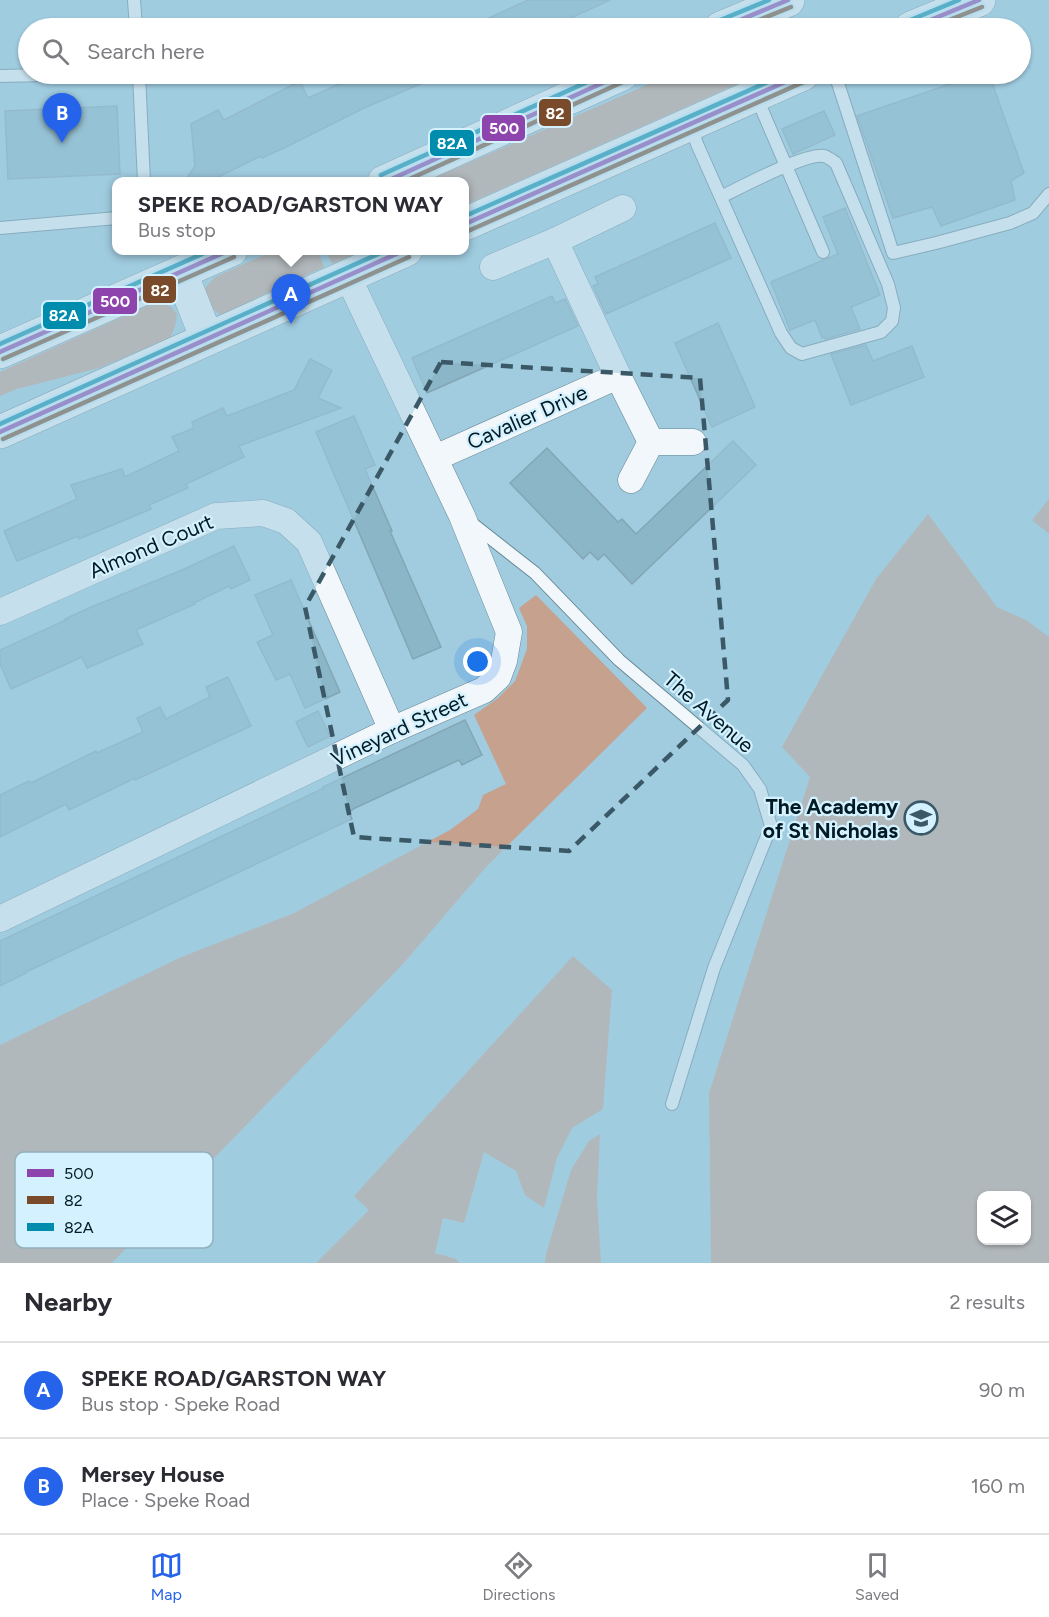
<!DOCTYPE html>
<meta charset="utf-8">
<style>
:root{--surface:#fff;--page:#f7f7f7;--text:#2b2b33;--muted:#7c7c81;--line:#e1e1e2;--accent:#2563eb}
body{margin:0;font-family:Figtree,sans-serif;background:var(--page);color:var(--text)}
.controls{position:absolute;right:18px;bottom:18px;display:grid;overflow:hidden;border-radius:12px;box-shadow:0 2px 4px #0004}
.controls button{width:54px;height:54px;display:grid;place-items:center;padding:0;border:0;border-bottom:2px solid var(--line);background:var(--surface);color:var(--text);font:30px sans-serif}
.you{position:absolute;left:478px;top:662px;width:21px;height:21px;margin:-15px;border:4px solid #fff;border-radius:50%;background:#1a73e8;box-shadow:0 0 0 9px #1a73e833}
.badge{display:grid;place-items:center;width:39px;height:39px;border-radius:50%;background:var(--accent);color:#fff;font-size:20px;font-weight:700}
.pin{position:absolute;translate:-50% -50px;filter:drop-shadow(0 2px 3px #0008)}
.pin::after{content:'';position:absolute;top:32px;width:21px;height:18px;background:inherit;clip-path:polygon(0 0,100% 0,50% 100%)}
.popup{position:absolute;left:112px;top:177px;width:357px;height:78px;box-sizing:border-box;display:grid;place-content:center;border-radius:12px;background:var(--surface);filter:drop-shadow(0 2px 4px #0005);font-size:20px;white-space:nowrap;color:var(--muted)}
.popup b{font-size:22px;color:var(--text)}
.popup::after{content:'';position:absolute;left:50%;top:100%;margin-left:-12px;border:12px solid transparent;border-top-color:var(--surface)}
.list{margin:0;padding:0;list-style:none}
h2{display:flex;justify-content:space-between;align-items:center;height:78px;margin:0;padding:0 24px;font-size:26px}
h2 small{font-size:20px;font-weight:400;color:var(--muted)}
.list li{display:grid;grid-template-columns:39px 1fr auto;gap:18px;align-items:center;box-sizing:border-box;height:96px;padding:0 24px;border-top:2px solid var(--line)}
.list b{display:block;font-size:22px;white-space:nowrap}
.list p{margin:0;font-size:20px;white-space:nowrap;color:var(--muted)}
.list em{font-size:20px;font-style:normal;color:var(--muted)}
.icon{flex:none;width:33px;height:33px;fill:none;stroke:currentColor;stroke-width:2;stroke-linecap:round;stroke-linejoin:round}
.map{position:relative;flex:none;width:1049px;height:1263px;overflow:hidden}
.search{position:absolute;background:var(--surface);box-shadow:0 2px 4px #0004;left:18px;right:18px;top:18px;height:66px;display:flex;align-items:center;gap:15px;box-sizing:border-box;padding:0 21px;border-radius:33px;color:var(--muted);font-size:22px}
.sheet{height:270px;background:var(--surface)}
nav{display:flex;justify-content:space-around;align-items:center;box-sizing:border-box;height:84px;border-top:2px solid var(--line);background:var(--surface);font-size:16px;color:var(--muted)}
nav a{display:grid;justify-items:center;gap:3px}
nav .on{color:var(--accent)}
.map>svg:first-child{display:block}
.green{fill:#c5a18e;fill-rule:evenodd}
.building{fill:#8bb6c8;stroke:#83a6b5;stroke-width:1.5}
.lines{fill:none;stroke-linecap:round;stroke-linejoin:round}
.service-casing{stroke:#678794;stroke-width:14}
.minor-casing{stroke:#678794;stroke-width:27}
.trunk-casing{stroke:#678794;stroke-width:34}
.service{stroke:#f1f7fa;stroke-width:12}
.minor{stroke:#f1f7fa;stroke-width:26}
.trunk{stroke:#f1f7fa;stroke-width:33}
.bus-1-casing{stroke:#d3f1ff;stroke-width:9}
.bus-2-casing{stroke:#d3f1ff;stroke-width:9}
.bus-3-casing{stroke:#d3f1ff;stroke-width:9}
.bus-1{stroke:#8e44ad;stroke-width:4.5}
.bus-2{stroke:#7a4b2a;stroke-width:4.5}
.bus-3{stroke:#008cac;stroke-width:4.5}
.marked{fill:none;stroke:#3a5866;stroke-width:4.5;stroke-dasharray:12 8;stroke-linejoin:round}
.labels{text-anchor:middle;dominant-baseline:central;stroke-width:4.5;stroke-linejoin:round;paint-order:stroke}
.street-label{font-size:21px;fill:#021a24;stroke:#d3f1ff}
.poi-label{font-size:21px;font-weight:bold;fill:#021a24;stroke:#d3f1ff;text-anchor:end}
.key{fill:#d3f1ff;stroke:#94b0bd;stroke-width:1.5}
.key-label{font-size:16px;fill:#021a24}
.line-badge{stroke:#d3f1ff;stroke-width:2}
.badge-label{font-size:16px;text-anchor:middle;font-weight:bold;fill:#fff}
</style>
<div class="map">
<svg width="1049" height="1263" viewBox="0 0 1049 1263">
<rect width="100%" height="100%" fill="#a1cce0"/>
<!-- green -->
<g class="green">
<path d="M 672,74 L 760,74 L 465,205 L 465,182 L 427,181 Z"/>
<path d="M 273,251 L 318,251 L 324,267 L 220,315 L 208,305 L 203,297 L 206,287 L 215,277 Z"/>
<path d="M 326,251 L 363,251 L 332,264 Z"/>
<path d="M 160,300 L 171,307 L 177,314 L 175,327 L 170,338 L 99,368 L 17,389 L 0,396 L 0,372 Z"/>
<path d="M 1049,499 L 1049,534 L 1032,520 Z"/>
<path d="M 928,514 L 997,607 L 1026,620 L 1049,637 L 1049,1263 L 711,1263 L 709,1093 L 810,777 L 782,747 L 876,579 ZM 982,1196 L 1026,1196 L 1026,1240 L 982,1240 Z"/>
<path d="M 536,595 L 647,708 L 487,866 L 403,964 L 112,1263 L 0,1263 L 0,1045 L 179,958 L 294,913 L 450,830 L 478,809 L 483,795 L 506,784 L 474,715 L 498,698 L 515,681 L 527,649 L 527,626 L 519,608 Z"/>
<path d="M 573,956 L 612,990 L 603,1109 L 572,1128 L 557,1158 L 544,1208 L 525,1195 L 516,1171 L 484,1152 L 464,1223 L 443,1218 L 435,1253 L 456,1259 L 460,1263 L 316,1263 L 369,1210 L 354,1196 Z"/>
<path d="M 600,1134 L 597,1198 L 601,1263 L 545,1263 L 546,1254 L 571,1170 L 589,1141 Z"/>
</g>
<!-- building -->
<g class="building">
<path d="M 528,0 L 610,0 L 549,28 L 467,28 Z"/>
<path d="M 362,74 L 444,74 L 364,108 L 284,148 L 262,158 L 261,156 L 208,182 L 184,182 L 195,166 L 191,124 L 218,110 L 224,120 L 300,81 L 308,98 Z"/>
<path d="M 979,74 L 989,74 L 1024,173 L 1011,181 L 1015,200 L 941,226 L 932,207 L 893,218 L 857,116 Z"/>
<path d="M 117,106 L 120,174 L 8,179 L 5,111 Z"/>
<path d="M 824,111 L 835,135 L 793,154 L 782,129 Z"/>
<path d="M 845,208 L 880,295 L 851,307 L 860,329 L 825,339 L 824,337 L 822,338 L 815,320 L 790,330 L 771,282 L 838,254 L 823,217 Z"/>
<path d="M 715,223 L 731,258 L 606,314 L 593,286 L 598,284 L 595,277 Z"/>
<path d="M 552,296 L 555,303 L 565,299 L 578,326 L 427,393 L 412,358 Z"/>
<path d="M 718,323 L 755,407 L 712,427 L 675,343 Z"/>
<path d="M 866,345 L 873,361 L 912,346 L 924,377 L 851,405 L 831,354 Z"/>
<path d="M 310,359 L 332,370 L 318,398 L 341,408 L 239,446 L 244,457 L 186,484 L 188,488 L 149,505 L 151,509 L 79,539 L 78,536 L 17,561 L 4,531 L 77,499 L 71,485 L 122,469 L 125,477 L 179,451 L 172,437 L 194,428 L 192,422 L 223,408 L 227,416 L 294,390 Z"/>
<path d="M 354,416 L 375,465 L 365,469 L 392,531 L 390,531 L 441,647 L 413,659 L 316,432 Z"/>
<path d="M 733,441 L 756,465 L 632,584 L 604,554 L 598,560 L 590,552 L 583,559 L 510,483 L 547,448 L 618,522 L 622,519 L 636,534 Z"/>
<path d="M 234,546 L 250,580 L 231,589 L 229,586 L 194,603 L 195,604 L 136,630 L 143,644 L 87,668 L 82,657 L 11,689 L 0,664 L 0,650 L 66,620 L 65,619 L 89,608 L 182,570 Z"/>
<path d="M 291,580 L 340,692 L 305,708 L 290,674 L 276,680 L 257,642 L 273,635 L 255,595 Z"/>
<path d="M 228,677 L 251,726 L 135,780 L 135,778 L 69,810 L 66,804 L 0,837 L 0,795 L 29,781 L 31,783 L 96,751 L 97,753 L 143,732 L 137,718 L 160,707 L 166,719 L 210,697 L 206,687 Z"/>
<path d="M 318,711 L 330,736 L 308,747 L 296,722 Z"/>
<path d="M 465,720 L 482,755 L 462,765 L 459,760 L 355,808 L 349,812 L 352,819 L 26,972 L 26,973 L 0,986 L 0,941 L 324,788 L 323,787 Z"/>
</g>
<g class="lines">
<!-- service casing -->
<g class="service-casing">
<g id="service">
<path d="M 134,0 L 136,28"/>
<path d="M 139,74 L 144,182"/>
<path d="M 835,74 L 893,253 L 936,243 L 1010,223 L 1033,213 L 1049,194"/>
<path d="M 0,76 L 89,74"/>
<path d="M 756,96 L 823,252"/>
<path d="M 691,125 L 697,144 L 781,333 L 791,348 L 802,354 L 881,332 L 892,321 L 894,308 L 888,284 L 836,163 C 833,161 828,157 824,156 C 805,153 741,187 721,197"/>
<path d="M 0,228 L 117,218"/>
<path d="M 470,522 L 535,573 L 619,660 L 743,765 L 760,789 L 771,826 L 714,968 L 672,1104"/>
</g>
</g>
<!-- minor casing -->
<g class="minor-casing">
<g id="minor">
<path d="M 555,241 L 618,376"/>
<path d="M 493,267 L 555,241 L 623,208"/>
<path d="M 435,458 L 618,376 L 651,442 L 693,442"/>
<path d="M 631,480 L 651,442"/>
<path d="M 0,612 L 216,516 L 263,513 L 286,521 L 309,542 L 392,730"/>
<path d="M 0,919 L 392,730 L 484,690 L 498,677 L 504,661 L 509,632 L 462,516 L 348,277"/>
</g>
</g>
<!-- trunk casing -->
<g class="trunk-casing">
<g id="trunk">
<path d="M 721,28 L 788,0"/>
<path d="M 911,28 L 979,0"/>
<path d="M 384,182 L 622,74"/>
<path d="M 465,224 L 803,74"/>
<path d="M 181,273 L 207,339"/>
<path d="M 0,352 L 231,250"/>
<path d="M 0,432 L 406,250"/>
</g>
</g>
<!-- service -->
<use href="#service" class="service"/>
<!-- minor -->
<use href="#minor" class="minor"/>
<!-- trunk -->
<use href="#trunk" class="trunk"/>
<!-- bus-1 casing -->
<g class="bus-1-casing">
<g id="bus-1">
<path d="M 721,28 L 788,0"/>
<path d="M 911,28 L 979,0"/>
<path d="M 385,182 L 622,74"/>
<path d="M 465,224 L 803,74"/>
<path d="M 0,352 L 230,250"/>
<path d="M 0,432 L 405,250"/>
</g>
</g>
<!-- bus-2 casing -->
<g class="bus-2-casing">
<g id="bus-2">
<path d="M 739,28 L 791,7"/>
<path d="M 929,28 L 982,7"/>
<path d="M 403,182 L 625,81"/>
<path d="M 468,231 L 806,81"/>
<path d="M 3,359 L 234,257"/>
<path d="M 3,439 L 409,257"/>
</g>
</g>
<!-- bus-3 casing -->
<g class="bus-3-casing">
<g id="bus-3">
<path d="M 718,21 L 769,0"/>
<path d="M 908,21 L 959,0"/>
<path d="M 381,175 L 605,74"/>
<path d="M 465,216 L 786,74"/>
<path d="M 0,344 L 211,250"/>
<path d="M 0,424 L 387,250"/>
</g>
</g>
<!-- bus-1 -->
<use href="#bus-1" class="bus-1"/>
<!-- bus-2 -->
<use href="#bus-2" class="bus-2"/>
<!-- bus-3 -->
<use href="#bus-3" class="bus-3"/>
</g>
<!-- marked area -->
<path d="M0 0H1049V1263H0ZM 441,362 L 700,378 L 728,700 L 569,851 L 354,837 L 305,607 Z" fill="#a1cce0" fill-opacity=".55" fill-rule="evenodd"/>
<path class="marked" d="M 441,362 L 700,378 L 728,700 L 569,851 L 354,837 L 305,607 Z"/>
<!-- icons -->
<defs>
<g id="school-ring" transform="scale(1.725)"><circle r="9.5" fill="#d3f1ff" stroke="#3a5866" stroke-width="1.5"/><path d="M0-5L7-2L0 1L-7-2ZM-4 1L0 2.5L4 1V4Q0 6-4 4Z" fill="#3a5866"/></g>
</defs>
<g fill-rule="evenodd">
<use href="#school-ring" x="921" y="818"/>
</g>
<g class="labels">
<!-- street labels -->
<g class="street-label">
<text transform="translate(527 417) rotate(-24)">Cavalier Drive</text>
<text transform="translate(151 546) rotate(-23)">Almond Court</text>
<text transform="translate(709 712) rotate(41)">The Avenue</text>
<text transform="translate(399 729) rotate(-25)">Vineyard Street</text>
</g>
<!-- poi labels -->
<g class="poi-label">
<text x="898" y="806">The Academy<tspan x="898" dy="24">of St Nicholas</tspan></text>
</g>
</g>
<!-- legend -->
<rect x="15" y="1152" width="198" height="96" rx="9" class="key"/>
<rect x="27" y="1169" width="27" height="8" fill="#8e44ad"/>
<rect x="27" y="1196" width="27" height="8" fill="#7a4b2a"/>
<rect x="27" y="1223" width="27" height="8" fill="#008cac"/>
<g class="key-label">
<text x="64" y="1179">500</text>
<text x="64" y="1206">82</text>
<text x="64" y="1233">82A</text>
</g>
<g class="line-badge">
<rect x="538" y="98" width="34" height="29" rx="6" fill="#7a4b2a"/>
<rect x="481" y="114" width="45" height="28" rx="6" fill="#8e44ad"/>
<rect x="429" y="129" width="46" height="28" rx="6" fill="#008cac"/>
<rect x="142" y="275" width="35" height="29" rx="6" fill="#7a4b2a"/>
<rect x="92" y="287" width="46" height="28" rx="6" fill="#8e44ad"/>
<rect x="42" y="301" width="45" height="29" rx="6" fill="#008cac"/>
</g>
<g class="badge-label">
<text x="555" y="119">82</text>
<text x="504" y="134">500</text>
<text x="452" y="149">82A</text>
<text x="160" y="296">82</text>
<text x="115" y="307">500</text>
<text x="64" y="321">82A</text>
</g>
</svg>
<div class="controls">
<button><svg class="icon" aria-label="layers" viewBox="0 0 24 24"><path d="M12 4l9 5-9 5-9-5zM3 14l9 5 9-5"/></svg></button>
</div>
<div class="you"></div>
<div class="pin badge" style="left:291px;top:324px">A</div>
<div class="popup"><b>SPEKE ROAD/GARSTON WAY</b>Bus stop</div>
<div class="pin badge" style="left:62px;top:143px">B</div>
<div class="search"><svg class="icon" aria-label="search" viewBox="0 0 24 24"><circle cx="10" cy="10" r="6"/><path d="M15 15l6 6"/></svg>Search here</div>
</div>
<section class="sheet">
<h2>Nearby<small>2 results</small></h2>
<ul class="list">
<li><span class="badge">A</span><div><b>SPEKE ROAD/GARSTON WAY</b><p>Bus stop · Speke Road</p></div><em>90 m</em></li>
<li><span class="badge">B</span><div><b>Mersey House</b><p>Place · Speke Road</p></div><em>160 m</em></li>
</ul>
</section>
<nav>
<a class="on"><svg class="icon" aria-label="map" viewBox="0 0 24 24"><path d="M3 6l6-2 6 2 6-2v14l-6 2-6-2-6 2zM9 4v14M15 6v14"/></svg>Map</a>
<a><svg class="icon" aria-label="directions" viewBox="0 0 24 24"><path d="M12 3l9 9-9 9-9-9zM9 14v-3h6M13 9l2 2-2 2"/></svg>Directions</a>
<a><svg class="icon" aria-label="saved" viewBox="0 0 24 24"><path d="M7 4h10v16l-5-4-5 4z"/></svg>Saved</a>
</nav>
